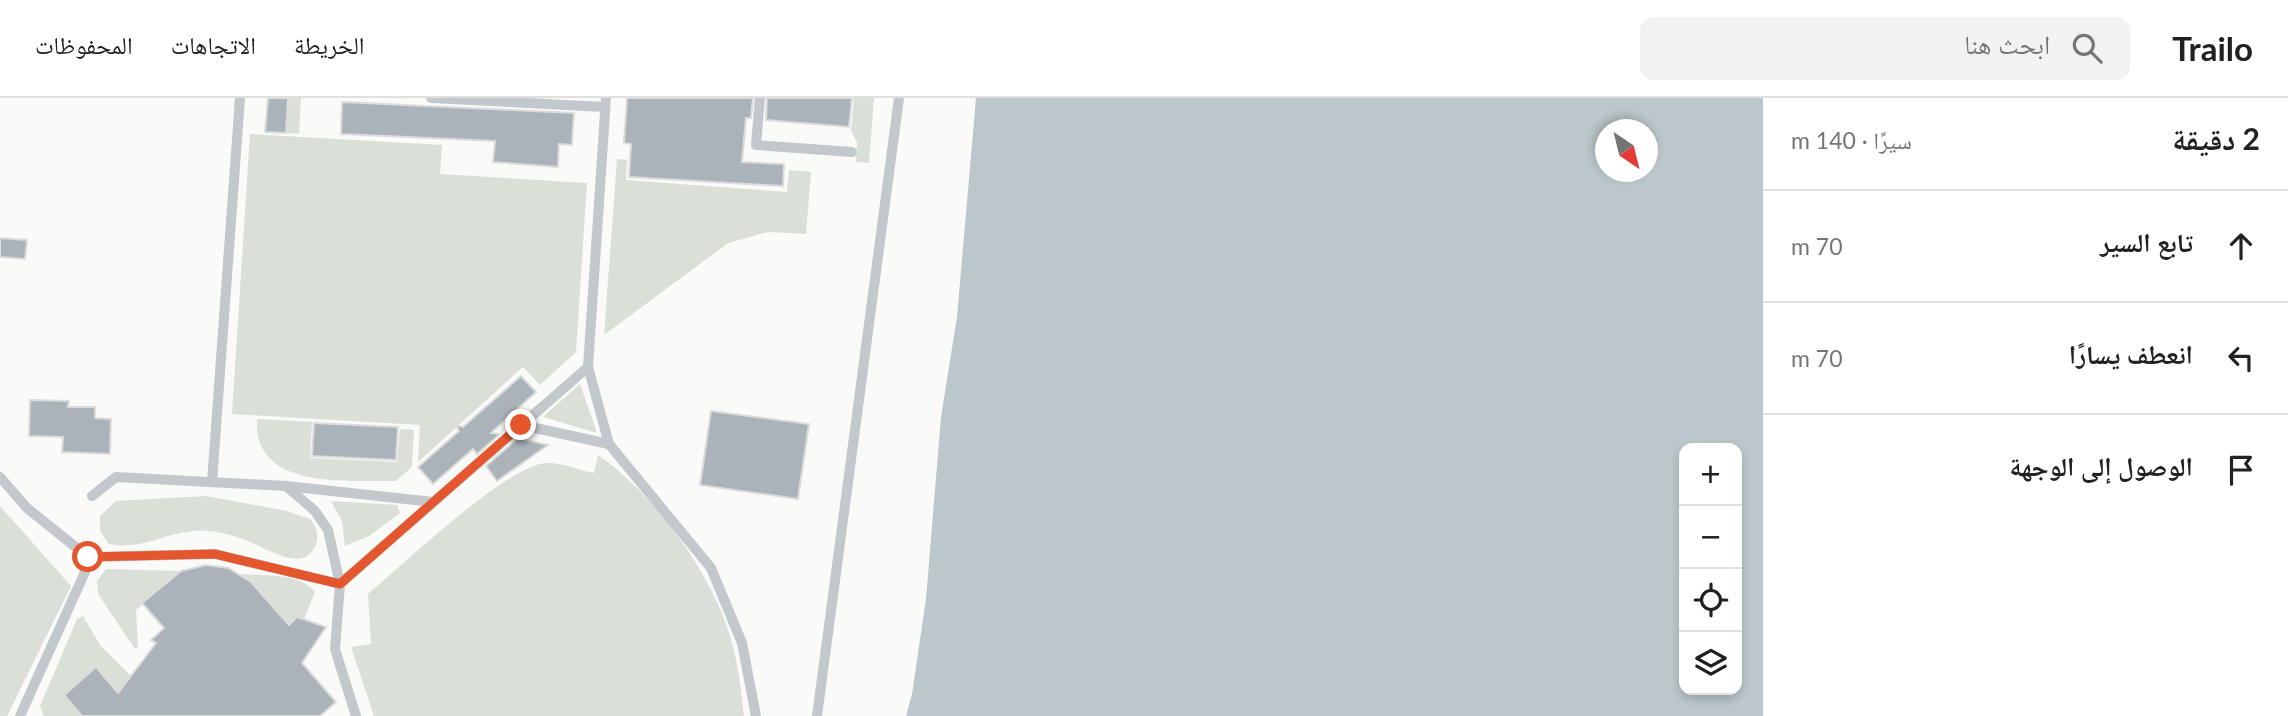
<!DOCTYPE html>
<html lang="ar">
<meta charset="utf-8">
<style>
:root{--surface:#fff;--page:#f2f2f2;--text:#202124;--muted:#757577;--line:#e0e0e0}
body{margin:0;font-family:Lato,"Noto Naskh Arabic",sans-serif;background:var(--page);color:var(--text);direction:rtl}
.controls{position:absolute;right:21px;bottom:21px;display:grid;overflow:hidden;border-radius:14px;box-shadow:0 4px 10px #0003}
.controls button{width:63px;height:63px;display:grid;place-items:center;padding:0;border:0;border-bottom:2px solid var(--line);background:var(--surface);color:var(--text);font:35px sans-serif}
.compass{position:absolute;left:1595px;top:21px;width:63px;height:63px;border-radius:50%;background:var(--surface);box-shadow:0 4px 10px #0003;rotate:145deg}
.stop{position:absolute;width:21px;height:21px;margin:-16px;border:5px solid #e4572e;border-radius:50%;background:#fff}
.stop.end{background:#e4572e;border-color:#fff;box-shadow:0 2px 7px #0008}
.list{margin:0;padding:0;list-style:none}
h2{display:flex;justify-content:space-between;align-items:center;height:91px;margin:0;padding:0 28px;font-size:30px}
h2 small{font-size:23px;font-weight:400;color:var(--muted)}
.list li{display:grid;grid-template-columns:46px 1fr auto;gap:21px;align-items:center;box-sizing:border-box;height:112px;padding:0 28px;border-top:2px solid var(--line)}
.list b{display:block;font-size:26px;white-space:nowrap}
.list em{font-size:23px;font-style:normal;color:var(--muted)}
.icon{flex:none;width:38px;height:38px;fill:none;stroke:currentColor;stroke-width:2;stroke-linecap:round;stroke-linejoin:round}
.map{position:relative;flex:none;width:1763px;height:618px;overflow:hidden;direction:ltr}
header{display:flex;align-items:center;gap:42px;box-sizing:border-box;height:98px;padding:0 35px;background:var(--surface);border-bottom:2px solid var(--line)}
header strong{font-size:33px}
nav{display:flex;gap:38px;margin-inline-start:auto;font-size:24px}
.search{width:490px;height:63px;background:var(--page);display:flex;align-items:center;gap:18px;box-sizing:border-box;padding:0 24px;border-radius:14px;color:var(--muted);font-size:26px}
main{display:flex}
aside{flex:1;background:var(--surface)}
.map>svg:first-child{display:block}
.green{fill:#dadfd7}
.water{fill:#bbc7cb;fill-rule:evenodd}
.building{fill:#aab3b9;stroke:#dcdcda;stroke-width:2}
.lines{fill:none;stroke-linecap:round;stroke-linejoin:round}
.lane{stroke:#c3c8cc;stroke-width:10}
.route{stroke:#e4572e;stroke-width:9}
</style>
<header>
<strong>Trailo</strong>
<div class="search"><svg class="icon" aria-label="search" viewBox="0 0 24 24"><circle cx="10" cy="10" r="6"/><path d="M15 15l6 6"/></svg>ابحث هنا</div>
<nav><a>الخريطة</a><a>الاتجاهات</a><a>المحفوظات</a></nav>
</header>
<main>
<aside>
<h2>2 دقيقة<small>سيرًا · 140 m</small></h2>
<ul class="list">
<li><svg class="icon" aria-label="ahead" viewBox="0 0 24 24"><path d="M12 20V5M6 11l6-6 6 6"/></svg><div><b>تابع السير</b></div><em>70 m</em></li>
<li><svg class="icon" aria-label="left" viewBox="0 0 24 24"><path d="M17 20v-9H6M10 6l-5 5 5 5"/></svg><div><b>انعطف يسارًا</b></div><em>70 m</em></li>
<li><svg class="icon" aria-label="arrive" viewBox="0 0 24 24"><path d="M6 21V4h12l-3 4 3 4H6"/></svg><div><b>الوصول إلى الوجهة</b></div></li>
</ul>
</aside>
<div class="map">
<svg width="1763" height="618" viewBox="0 0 1763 618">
<rect width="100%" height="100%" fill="#fafaf8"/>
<!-- green -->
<g class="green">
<path d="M 288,0 L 301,0 L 299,36 L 286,35 Z"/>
<path d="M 854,0 L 874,0 L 869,65 L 856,64 L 857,44 L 851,33 Z"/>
<path d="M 250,36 L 442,47 L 440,76 L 587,85 L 576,254 L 540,287 L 523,269 L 418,364 L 420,327 L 232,316 Z"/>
<path d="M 617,61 L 627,62 L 626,82 L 787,94 L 789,72 L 811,74 L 806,136 L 768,134 L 728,145 L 604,237 Z"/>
<path d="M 580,286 L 597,335 L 543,319 Z"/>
<path d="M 257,321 L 312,324 L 310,360 L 397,364 L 400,331 L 414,332 L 412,369 L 396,383 C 348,382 253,393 257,321 Z"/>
<path d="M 598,357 C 653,395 711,474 730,538 C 738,564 741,591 744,618 L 374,618 L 351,549 L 371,546 L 368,496 C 404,466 506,368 546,365 C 561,364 579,372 594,375 Z"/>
<path d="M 206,398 L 287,413 L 310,421 C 316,428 319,436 316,446 C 305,478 265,449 246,442 C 235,438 221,434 209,433 C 174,429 143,454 109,446 L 100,433 L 100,418 L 116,403 Z"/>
<path d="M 331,403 L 397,407 L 400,415 L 369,438 L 345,448 L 342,423 Z"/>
<path d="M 0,408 L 71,488 L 7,618 L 0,618 Z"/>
<path d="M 106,471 L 181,473 L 136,512 L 138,549 L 135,551 L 98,496 L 97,483 Z"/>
<path d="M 238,476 C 263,478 298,474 315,494 L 304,521 L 297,519 L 252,559 Z"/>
<path d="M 83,518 L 100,547 L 131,578 L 149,618 L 117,594 L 96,570 L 82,618 L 44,618 L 40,608 L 77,521 Z"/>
</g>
<!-- water -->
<path class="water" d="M 976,0 L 1763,0 L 1763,618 L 906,618 L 912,596 L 926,501 L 941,319 L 957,219 ZM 1605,32 L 1647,32 L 1647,74 L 1605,74 ZM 1684,350 L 1737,350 L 1737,592 L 1684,592 Z"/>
<!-- building -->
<g class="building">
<path d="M 268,0 L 288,0 L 286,35 L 265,34 Z"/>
<path d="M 627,0 L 753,0 L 751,20 L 746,20 L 742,64 L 784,66 L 783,88 L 629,79 L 631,46 L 624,45 Z"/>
<path d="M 767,0 L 852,0 L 849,29 L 766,22 Z"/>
<path d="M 342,4 L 574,15 L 572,47 L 559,46 L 558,69 L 493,64 L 495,43 L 341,36 Z"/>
<path d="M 0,140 L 27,142 L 25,161 L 0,159 Z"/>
<path d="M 521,278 L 536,294 L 491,335 L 500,336 L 477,356 L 473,351 L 433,386 L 418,369 L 459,333 L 456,327 L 463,329 Z"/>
<path d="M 30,302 L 69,303 L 68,309 L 95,309 L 95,320 L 111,321 L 110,356 L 62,354 L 63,339 L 29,338 Z"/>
<path d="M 711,313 L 809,326 L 798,401 L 700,387 Z"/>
<path d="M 314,325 L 398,329 L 396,362 L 312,358 Z"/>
<path d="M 518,340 L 548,347 L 497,383 L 486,368 Z"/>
<path d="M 206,467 L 228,470 L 251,484 L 289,527 L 297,519 L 326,529 L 302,565 L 336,604 L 320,618 L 82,618 L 64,597 L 96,569 L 118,595 L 156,545 L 151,542 L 164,530 L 142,505 L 181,473 Z"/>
</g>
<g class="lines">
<!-- lane -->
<g class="lane">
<path d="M 431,0 L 605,9"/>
<path d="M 606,0 L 588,269 L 609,346 L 711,470 L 742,545 L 756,618"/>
<path d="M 760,0 L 756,47 L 852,54"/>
<path d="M 521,327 L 609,346"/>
<path d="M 0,379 L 27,410 L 88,459 L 215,456 L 340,486"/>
<path d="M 212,384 L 240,0"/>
<path d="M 286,388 L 315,413 L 328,432 L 340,486 L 335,551 L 356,618"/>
<path d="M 92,398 L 116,379 L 286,388 L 433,404"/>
<path d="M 340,486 L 588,269"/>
<path d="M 20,618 L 85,474 L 88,459"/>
<path d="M 817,618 L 899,0"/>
</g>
</g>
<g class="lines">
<!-- route -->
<path class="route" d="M 88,459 L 215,456 L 340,486 L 521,327"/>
</g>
</svg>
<div class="controls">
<button>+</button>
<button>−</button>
<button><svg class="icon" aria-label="locate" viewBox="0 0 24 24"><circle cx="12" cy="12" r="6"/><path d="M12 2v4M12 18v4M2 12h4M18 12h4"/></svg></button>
<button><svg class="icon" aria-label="layers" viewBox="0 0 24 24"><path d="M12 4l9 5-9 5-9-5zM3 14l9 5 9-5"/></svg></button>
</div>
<svg class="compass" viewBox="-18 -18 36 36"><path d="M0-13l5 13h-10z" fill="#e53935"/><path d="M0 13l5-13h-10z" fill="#757577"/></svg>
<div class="stop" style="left:88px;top:459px"></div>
<div class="stop end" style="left:521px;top:327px"></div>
</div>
</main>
